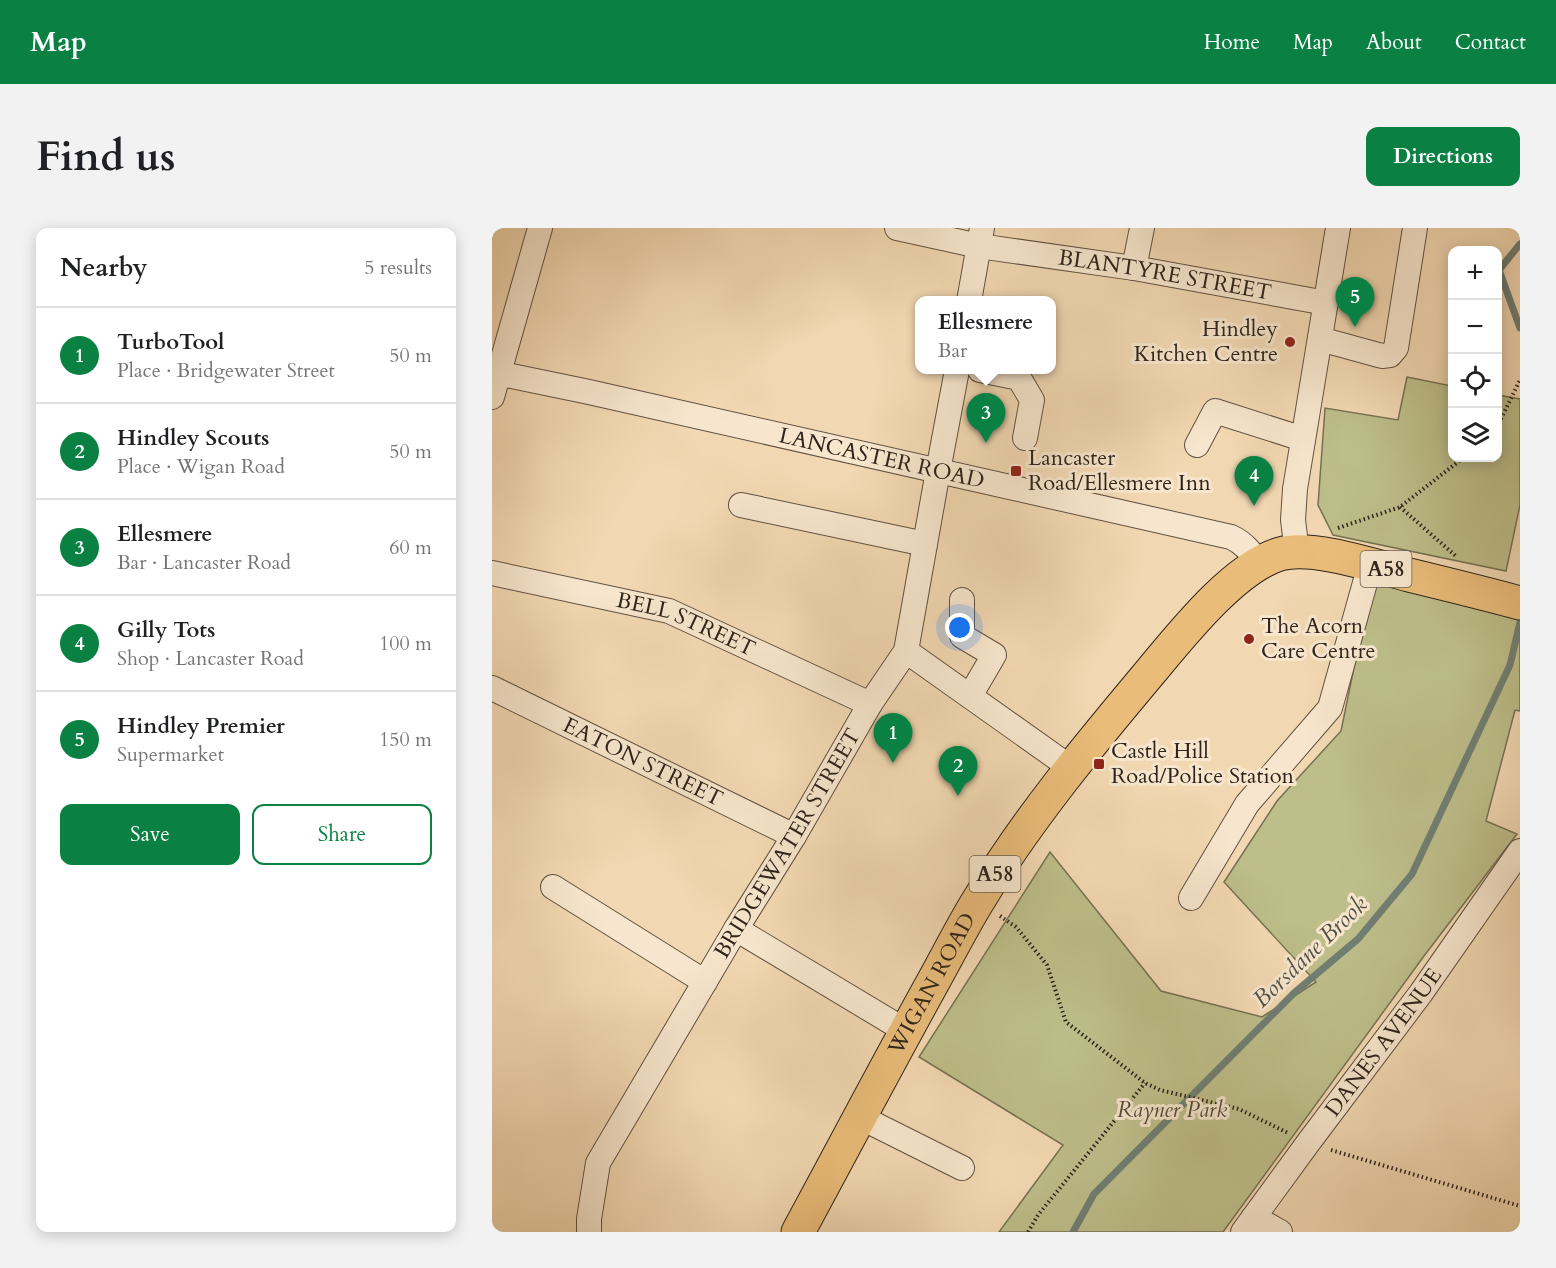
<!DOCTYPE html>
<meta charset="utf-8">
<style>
:root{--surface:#fff;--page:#f2f2f2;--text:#202124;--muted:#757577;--line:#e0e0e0;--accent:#0b8043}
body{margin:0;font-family:Cardo,serif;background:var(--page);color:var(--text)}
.controls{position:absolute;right:18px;top:18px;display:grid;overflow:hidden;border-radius:12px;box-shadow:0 3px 15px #0003}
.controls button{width:54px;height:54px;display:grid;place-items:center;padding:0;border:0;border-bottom:2px solid var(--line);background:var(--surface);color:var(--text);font:30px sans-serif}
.you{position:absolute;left:468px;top:400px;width:21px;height:21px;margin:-15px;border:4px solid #fff;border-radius:50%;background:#1a73e8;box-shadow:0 0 0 9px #1a73e833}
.badge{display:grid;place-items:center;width:39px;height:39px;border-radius:50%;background:var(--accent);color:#fff;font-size:20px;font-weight:700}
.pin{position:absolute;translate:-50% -50px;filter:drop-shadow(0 2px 3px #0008)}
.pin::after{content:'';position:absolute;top:32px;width:21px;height:18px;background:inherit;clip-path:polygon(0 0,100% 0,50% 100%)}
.popup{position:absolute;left:423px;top:68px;width:141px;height:78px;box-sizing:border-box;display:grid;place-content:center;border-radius:12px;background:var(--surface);filter:drop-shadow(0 2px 4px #0005);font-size:20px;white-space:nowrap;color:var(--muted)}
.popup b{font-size:22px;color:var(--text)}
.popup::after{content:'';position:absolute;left:50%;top:100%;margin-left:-12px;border:12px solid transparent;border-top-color:var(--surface)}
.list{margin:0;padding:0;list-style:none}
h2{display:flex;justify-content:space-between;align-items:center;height:78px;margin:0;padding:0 24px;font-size:26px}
h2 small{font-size:20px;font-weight:400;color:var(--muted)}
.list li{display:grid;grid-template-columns:39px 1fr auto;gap:18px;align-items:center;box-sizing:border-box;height:96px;padding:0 24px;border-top:2px solid var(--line)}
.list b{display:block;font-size:22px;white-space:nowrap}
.list p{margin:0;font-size:20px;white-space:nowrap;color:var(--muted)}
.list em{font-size:20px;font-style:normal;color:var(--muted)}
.actions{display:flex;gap:12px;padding:18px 24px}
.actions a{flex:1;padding:14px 0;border:2px solid var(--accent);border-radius:12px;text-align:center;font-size:21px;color:var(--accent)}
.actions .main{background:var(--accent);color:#fff}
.icon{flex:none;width:33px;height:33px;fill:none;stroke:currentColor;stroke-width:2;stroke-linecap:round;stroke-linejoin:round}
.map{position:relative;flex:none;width:1028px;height:1004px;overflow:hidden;border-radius:12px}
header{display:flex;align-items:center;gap:36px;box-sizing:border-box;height:84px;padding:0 30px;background:var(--accent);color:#fff}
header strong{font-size:28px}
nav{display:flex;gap:33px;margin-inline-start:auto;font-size:21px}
.intro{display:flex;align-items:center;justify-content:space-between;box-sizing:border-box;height:144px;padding:0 36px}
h1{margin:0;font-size:42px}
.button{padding:15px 27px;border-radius:12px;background:var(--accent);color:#fff;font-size:21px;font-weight:700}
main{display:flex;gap:36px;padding:0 36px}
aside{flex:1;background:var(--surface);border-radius:12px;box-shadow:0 3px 15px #0003}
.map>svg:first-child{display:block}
.green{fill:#bdbe8a;stroke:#767152;stroke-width:1.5}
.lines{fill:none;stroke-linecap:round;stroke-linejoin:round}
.stream{stroke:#707e73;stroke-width:7}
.minor-casing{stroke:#605141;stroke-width:26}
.highway-casing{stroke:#2f241b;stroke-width:35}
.path{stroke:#2f241b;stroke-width:4;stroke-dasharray:1.5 3;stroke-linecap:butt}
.minor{stroke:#f7e6cd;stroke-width:24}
.highway{stroke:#e9bc79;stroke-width:33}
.poi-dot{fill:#8f2418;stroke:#f7e6cd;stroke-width:2}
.labels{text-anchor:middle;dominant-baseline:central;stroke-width:6;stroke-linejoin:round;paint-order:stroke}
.shield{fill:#f7e6cd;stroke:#6b5e50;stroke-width:1.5}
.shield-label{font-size:21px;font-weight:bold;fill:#2f241b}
.street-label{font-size:22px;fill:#2f241b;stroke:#f7e6cd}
.poi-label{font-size:22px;fill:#2f241b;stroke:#f7e6cd;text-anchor:start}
.park-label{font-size:22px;font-style:italic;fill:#524a37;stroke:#f7e6cd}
.water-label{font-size:24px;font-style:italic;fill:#4f5147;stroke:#f7e6cd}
</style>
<header>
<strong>Map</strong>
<nav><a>Home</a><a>Map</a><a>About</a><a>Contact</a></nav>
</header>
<div class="intro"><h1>Find us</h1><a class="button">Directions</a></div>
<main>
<aside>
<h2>Nearby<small>5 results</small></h2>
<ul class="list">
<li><span class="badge">1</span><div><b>TurboTool</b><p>Place · Bridgewater Street</p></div><em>50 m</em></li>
<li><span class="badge">2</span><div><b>Hindley Scouts</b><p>Place · Wigan Road</p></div><em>50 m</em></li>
<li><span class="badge">3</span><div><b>Ellesmere</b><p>Bar · Lancaster Road</p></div><em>60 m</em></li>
<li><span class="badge">4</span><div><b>Gilly Tots</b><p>Shop · Lancaster Road</p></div><em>100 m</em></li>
<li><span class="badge">5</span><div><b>Hindley Premier</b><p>Supermarket</p></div><em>150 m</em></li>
</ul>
<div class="actions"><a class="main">Save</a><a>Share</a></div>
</aside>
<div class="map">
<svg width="1028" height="1004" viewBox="0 0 1028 1004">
<rect width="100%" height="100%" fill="#f2d8b2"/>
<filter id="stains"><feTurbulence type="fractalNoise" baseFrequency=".00333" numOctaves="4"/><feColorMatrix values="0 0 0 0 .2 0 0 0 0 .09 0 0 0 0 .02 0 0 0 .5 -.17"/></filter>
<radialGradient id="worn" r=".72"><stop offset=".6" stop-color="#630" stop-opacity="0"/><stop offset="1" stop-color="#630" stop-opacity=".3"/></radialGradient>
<!-- green -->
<g class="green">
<path d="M 915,149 L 960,158 L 960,230 L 1005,230 L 1006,167 L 1028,171 L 1028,277 L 1014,343 L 841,307 L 826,277 L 833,180 L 906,192 Z"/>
<path d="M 880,352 L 1028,391 L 1028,483 L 1023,482 L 994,593 L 1025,606 L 932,728 L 731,1004 L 507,1004 L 571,917 L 427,829 L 558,624 L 669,763 L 770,789 L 824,754 L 732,654 L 785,573 L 849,503 Z"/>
</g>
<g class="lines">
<!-- stream -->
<g class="stream">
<path d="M 1028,16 L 1007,42 L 1028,100"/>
<path d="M 581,1004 L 602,966 L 802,765 L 866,711 L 920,646 L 1018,437 L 1028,394"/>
</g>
<!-- minor casing -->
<g class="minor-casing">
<g id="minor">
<path id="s1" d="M 405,0 L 487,18 L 642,40 L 834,75"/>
<path d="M 642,40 L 650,0"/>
<path d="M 477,73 L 490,0"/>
<path d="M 828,111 L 890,128 L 898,127 L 904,120 L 923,0"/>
<path d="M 488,142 L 527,150 L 540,172 L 533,210"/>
<path id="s2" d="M 0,144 L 97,164 L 739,309 C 752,315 759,324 767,336"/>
<path d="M 0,169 L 48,0"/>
<path d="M 705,217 L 723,183 L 811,211"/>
<path d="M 249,277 L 433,316"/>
<path d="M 805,324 L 801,292 L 803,261 L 846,0"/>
<path id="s3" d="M 0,345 L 177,383 L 378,476"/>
<path d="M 470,372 L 470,408 L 502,427 L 478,468"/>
<path d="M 414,423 L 579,540"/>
<path id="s4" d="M 0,460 L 302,608"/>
<path d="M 61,659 L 213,754"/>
<path d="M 699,670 L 755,576 L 838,480 L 878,337"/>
<path d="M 244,701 L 414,803"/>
<path d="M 368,889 L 470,940"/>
<path d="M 762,989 L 788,1004"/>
<path id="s5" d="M 97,1004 L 97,991 L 106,935 L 244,701 L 302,608 L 378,476 L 414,423 L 446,243 L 465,142"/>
<path id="s6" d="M 751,1004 L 816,915 L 929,765 L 1028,623"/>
</g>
</g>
<!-- highway casing -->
<g class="highway-casing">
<g id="highway">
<path id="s7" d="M 306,1004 C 351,921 395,837 441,754 C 456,727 470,699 486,673 C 536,590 598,516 660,442 C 690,406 743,339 788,326 C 821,317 883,338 917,347 C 954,356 991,365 1028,375"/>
</g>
</g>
<!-- path -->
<g class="path">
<path d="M 1005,199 L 1028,152"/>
<path d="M 908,279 L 965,329"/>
<path d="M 846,300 L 908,279 L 971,230"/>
<path d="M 508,688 L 524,699 L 555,737 L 574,794 L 653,855 L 668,862 L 747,881 L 796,905"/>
<path d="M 839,922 L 1028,978"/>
<path d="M 536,1004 L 546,987 L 653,855"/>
</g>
<!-- minor -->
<use href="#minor" class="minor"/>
<!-- highway -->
<use href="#highway" class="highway"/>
</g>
<!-- markers -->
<g class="poi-dot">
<circle cx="798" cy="114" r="6"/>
<rect x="518" y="237" width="12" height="12" rx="3"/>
<circle cx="757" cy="411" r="6"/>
<rect x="601" y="530" width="12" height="12" rx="3"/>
</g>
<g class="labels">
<!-- shield labels -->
<g class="shield">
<rect x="868.5" y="323" width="51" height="36" rx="4.5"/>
<rect x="477.5" y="628" width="51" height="36" rx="4.5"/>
</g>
<g class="shield-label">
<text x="894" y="341">A58</text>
<text x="503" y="646">A58</text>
</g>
<!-- street labels -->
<g class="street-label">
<text stroke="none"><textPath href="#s1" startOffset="272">BLANTYRE STREET</textPath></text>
<text stroke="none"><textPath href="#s2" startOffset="399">LANCASTER ROAD</textPath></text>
<text stroke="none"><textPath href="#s3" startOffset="201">BELL STREET</textPath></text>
<text stroke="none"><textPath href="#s4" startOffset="168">EATON STREET</textPath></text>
<text stroke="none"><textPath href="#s5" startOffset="441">BRIDGEWATER STREET</textPath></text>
<text stroke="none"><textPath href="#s7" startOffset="282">WIGAN ROAD</textPath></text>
<text stroke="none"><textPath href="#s6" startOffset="236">DANES AVENUE</textPath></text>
</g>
<!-- poi labels -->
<g class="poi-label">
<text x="786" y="101" text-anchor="end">Hindley<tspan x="786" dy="25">Kitchen Centre</tspan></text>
<text x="536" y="230">Lancaster<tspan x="536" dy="25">Road/Ellesmere Inn</tspan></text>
<text x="769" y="398">The Acorn<tspan x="769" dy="25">Care Centre</tspan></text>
<text x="619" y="523">Castle Hill<tspan x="619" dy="25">Road/Police Station</tspan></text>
</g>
<!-- park labels -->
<g class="park-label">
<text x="680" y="882">Rayner Park</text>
</g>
<!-- water labels -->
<g class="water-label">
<text transform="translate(818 724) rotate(-44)">Borsdane Brook</text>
</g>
</g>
<rect width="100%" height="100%" filter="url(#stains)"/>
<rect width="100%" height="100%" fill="url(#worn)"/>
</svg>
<div class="controls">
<button>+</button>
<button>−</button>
<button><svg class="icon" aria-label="locate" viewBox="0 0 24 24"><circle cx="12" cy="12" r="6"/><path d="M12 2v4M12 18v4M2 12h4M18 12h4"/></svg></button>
<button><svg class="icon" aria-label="layers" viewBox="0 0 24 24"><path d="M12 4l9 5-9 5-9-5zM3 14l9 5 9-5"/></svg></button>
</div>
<div class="you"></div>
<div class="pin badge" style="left:401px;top:535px">1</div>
<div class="pin badge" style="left:466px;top:568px">2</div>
<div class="pin badge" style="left:494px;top:215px">3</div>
<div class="popup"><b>Ellesmere</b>Bar</div>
<div class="pin badge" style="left:762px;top:278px">4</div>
<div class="pin badge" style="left:863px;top:99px">5</div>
</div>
</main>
